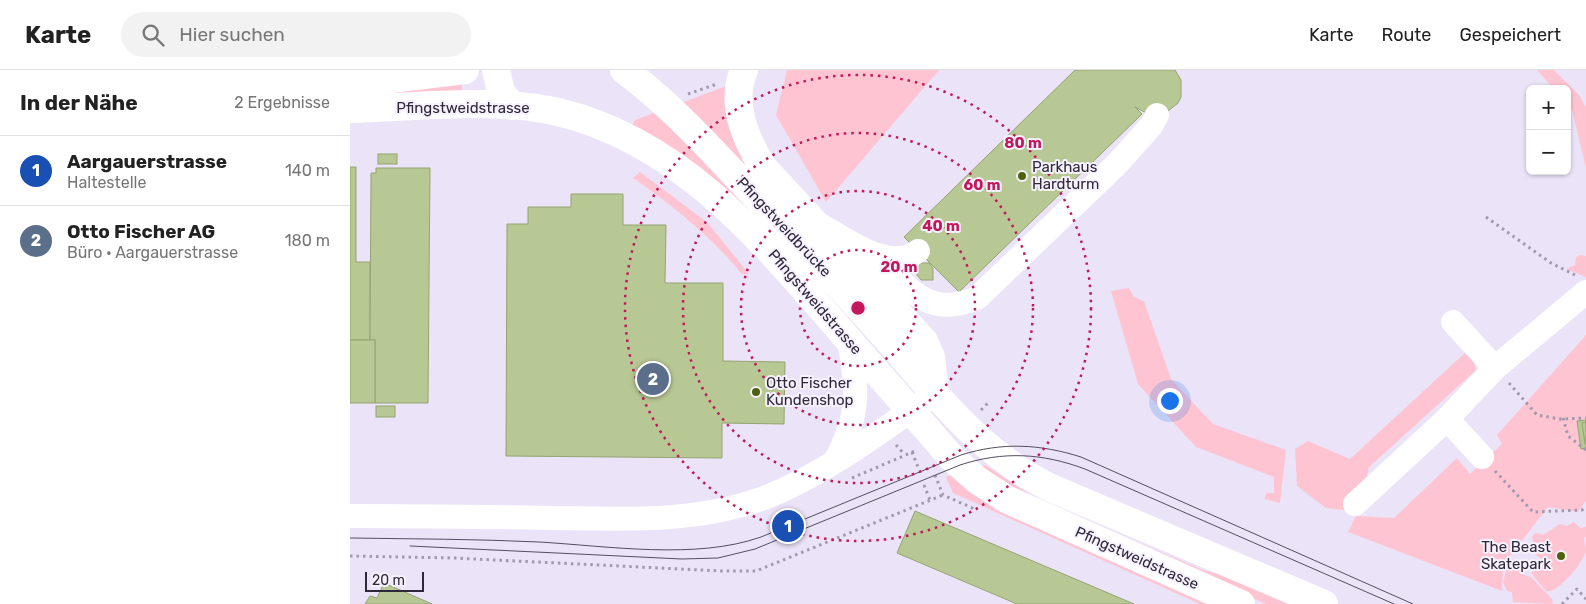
<!DOCTYPE html>
<html lang="de">
<meta charset="utf-8">
<style>
:root{--surface:#fff;--page:#f2f2f2;--text:#222;--muted:#767676;--line:#e0e0e0;--accent:#d93025}
body{margin:0;font-family:Rubik,sans-serif;background:var(--page);color:var(--text)}
.controls{position:absolute;right:15px;top:15px;display:grid;overflow:hidden;border-radius:8px;box-shadow:0 1px 4px #0004}
.controls button{width:45px;height:45px;display:grid;place-items:center;padding:0;border:0;border-bottom:1px solid var(--line);background:var(--surface);color:var(--text);font:25px sans-serif}
.scale{position:absolute;left:15px;bottom:12px;width:59px;box-sizing:border-box;padding-left:5px;border:2px solid #2f273a;border-top:0;font-size:14px;line-height:18px;white-space:nowrap;color:#2f273a;-webkit-text-stroke:4px #f6f2fd;paint-order:stroke}
.you{position:absolute;left:819px;top:330px;width:18px;height:18px;margin:-12px;border:4px solid #fff;border-radius:50%;background:#1a73e8;box-shadow:0 0 0 8px #1a73e833}
.badge{display:grid;place-items:center;width:32px;height:32px;border-radius:50%;background:var(--accent);color:#fff;font-size:16px;font-weight:700}
.pin{position:absolute;translate:-50% -50%;border:2px solid #fff;box-shadow:0 1px 5px #0006}
.list{margin:0;padding:0;list-style:none}
h2{display:flex;justify-content:space-between;align-items:center;height:65px;margin:0;padding:0 20px;font-size:21px}
h2 small{font-size:16px;font-weight:400;color:var(--muted)}
.list li{display:grid;grid-template-columns:32px 1fr auto;gap:15px;align-items:center;box-sizing:border-box;height:70px;padding:0 20px;border-top:1px solid var(--line)}
.list b{display:block;font-size:19px;white-space:nowrap}
.list p{margin:0;font-size:16px;white-space:nowrap;color:var(--muted)}
.list em{font-size:16px;font-style:normal;color:var(--muted)}
.icon{flex:none;width:28px;height:28px;fill:none;stroke:currentColor;stroke-width:2;stroke-linecap:round;stroke-linejoin:round}
.map{position:relative;flex:none;width:1236px;height:534px;overflow:hidden}
header{display:flex;align-items:center;gap:30px;box-sizing:border-box;height:70px;padding:0 25px;background:var(--surface);border-bottom:1px solid var(--line)}
header strong{font-size:24px}
nav{display:flex;gap:28px;margin-inline-start:auto;font-size:18px}
.search{width:350px;height:45px;background:var(--page);display:flex;align-items:center;gap:12px;box-sizing:border-box;padding:0 18px;border-radius:28px;color:var(--muted);font-size:19px}
main{display:flex}
aside{flex:1;background:var(--surface)}
.map>svg:first-child{display:block}
.green{fill:#ffc4d2}
.building{fill:#b7c894;stroke:#94a471}
.lines{fill:none;stroke-linecap:round;stroke-linejoin:round}
.path{stroke:#a199ad;stroke-width:3;stroke-dasharray:2.5 4;stroke-linecap:butt}
.minor{stroke:#fff;stroke-width:24}
.major{stroke:#fff;stroke-width:28}
.tram{stroke:#554d60;stroke-width:1}
.ring{fill:none;stroke:#c2185b;stroke-width:2.5;stroke-dasharray:2.5 5}
.poi-dot{fill:#4e620c;stroke:#f6f2fd;stroke-width:2}
.labels{text-anchor:middle;dominant-baseline:central;stroke-width:4;stroke-linejoin:round;paint-order:stroke}
.street-label{font-size:15px;fill:#2f273a;stroke:#f6f2fd}
.poi-label{font-size:15px;fill:#2f273a;stroke:#f6f2fd;text-anchor:start}
.centre{fill:#c2185b;stroke:#f6f2fd;stroke-width:2.5}
.ring-label{font-size:15px;text-anchor:middle;font-weight:bold;fill:#c2185b;stroke:#f6f2fd;stroke-width:4;stroke-linejoin:round;paint-order:stroke}
</style>
<header>
<strong>Karte</strong>
<div class="search"><svg class="icon" aria-label="search" viewBox="0 0 24 24"><circle cx="10" cy="10" r="6"/><path d="M15 15l6 6"/></svg>Hier suchen</div>
<nav><a>Karte</a><a>Route</a><a>Gespeichert</a></nav>
</header>
<main>
<aside>
<h2>In der Nähe<small>2 Ergebnisse</small></h2>
<ul class="list">
<li><span class="badge" style="background:#1a4fb4">1</span><div><b>Aargauerstrasse</b><p>Haltestelle</p></div><em>140 m</em></li>
<li><span class="badge" style="background:#5c6f8a">2</span><div><b>Otto Fischer AG</b><p>Büro · Aargauerstrasse</p></div><em>180 m</em></li>
</ul>
</aside>
<div class="map">
<svg width="1236" height="534" viewBox="0 0 1236 534">
<rect width="100%" height="100%" fill="#ebe3f8"/>
<!-- green -->
<g class="green">
<path d="M 437,0 L 589,0 L 476,132 L 426,45 Z"/>
<path d="M 1187,0 L 1204,0 L 1229,25 L 1236,37 L 1236,98 L 1222,40 L 1217,34 L 1217,19 L 1204,19 Z"/>
<path d="M 112,10 L 112,24 L 25,27 L 25,21 Z"/>
<path d="M 379,15 L 405,101 L 413,157 L 326,83 L 282,55 L 285,50 Z"/>
<path d="M 290,102 L 357,152 L 399,204 L 392,204 C 360,166 324,136 283,108 Z"/>
<path d="M 1230,185 L 1236,186 L 1236,207 L 1216,199 L 1225,195 L 1226,187 Z"/>
<path d="M 779,218 L 784,227 L 794,231 L 821,309 L 863,354 L 936,380 L 930,433 L 915,429 L 916,423 L 924,423 L 924,407 L 846,377 L 788,314 L 761,221 Z"/>
<path d="M 1236,265 L 1236,431 L 1228,442 L 1198,437 L 1153,495 L 1152,521 L 998,462 L 1006,446 L 1044,448 L 1107,388 L 1120,404 L 1152,374 L 1147,365 Z"/>
<path d="M 1117,281 L 1123,290 L 1126,300 L 1019,397 C 1016,416 1007,427 994,440 L 976,438 L 947,416 L 945,379 L 958,371 L 1000,389 Z"/>
<path d="M 635,395 L 682,426 L 784,471 L 853,500 L 893,510 L 954,534 L 916,534 L 684,432 L 629,397 Z"/>
<path d="M 604,404 L 867,534 L 850,534 L 603,423 L 596,407 Z"/>
<path d="M 1224,452 L 1230,458 L 1236,457 L 1236,466 L 1234,468 C 1234,472 1236,476 1236,480 C 1235,491 1207,525 1196,521 L 1181,503 L 1195,489 L 1191,489 L 1185,484 L 1182,466 L 1186,463 L 1193,465 L 1210,454 L 1217,456 Z"/>
<path d="M 1166,489 L 1171,498 L 1171,504 L 1181,507 L 1203,530 L 1202,534 L 1163,532 L 1162,522 L 1157,521 L 1153,512 L 1159,490 Z"/>
</g>
<!-- building -->
<g class="building">
<path d="M 725,0 L 825,0 L 831,10 L 831,27 L 828,33 L 817,42 L 798,44 L 785,37 L 792,44 L 609,222 L 554,167 Z"/>
<rect x="28" y="84" width="19" height="10"/>
<path d="M 0,97 L 6,97 L 6,192 L 20,192 L 20,270 L 0,270 Z"/>
<path d="M 26,98 L 80,98 L 78,333 L 25,333 L 25,270 L 20,270 L 21,103 L 26,103 Z"/>
<path d="M 221,124 L 273,124 L 273,155 L 316,155 L 315,213 L 373,213 L 373,291 L 435,292 L 434,354 L 372,353 L 372,388 L 156,386 L 157,154 L 178,154 L 178,137 L 221,137 Z"/>
<path d="M 567,193 L 579,193 L 583,198 L 583,210 L 571,210 L 567,205 Z"/>
<rect x="0" y="270" width="25" height="63"/>
<rect x="26" y="336" width="19" height="11"/>
<path d="M 1236,350 L 1236,378 L 1231,379 L 1227,351 Z"/>
<path d="M 1236,352 L 1236,374 L 1235,374 L 1232,353 Z"/>
<path d="M 565,441 L 784,534 L 667,534 L 547,483 Z"/>
<path d="M 34,513 L 82,534 L 15,534 L 20,526 L 27,528 Z"/>
</g>
<g class="lines">
<!-- path -->
<g class="path">
<path d="M 338,24 L 367,14"/>
<path d="M 1136,147 L 1201,193 L 1225,205"/>
<path d="M 1159,313 L 1187,345 L 1210,349 L 1236,348"/>
<path d="M 631,340 L 640,331"/>
<path d="M 1213,348 L 1218,366 L 1236,380"/>
<path d="M 546,375 L 554,384"/>
<path d="M 562,382 L 568,397"/>
<path d="M 1145,401 L 1183,442 L 1232,440 L 1236,437"/>
<path d="M 585,405 L 593,425 L 627,440"/>
<path d="M 502,408 L 565,381"/>
<path d="M 574,415 L 580,430"/>
<path d="M 0,486 L 104,488 L 372,501 L 406,501 L 593,425"/>
<path d="M 1212,534 L 1227,519 L 1236,529"/>
</g>
<!-- minor -->
<g class="minor">
<path d="M 472,156 C 498,170 539,203 568,181"/>
<path d="M 526,185 C 558,218 577,249 627,228 L 767,94 L 801,56 L 807,45"/>
<path d="M 1103,252 L 1145,298"/>
<path d="M 1097,349 L 1132,387"/>
<path d="M 486,390 C 510,343 508,321 499,270"/>
<path d="M 1005,434 L 1097,349 L 1145,298 L 1236,222"/>
<path d="M 0,446 C 68,446 136,447 205,448 C 276,449 346,453 414,428 C 472,406 535,359 585,323"/>
</g>
<!-- major -->
<g class="major">
<path d="M 146,0 L 151,22 L 162,36"/>
<path d="M 274,0 C 324,37 365,84 407,128 C 448,172 490,216 530,261 C 583,320 628,383 701,418 L 974,534"/>
<path d="M 394,0 C 380,33 395,67 412,96 L 574,271 L 581,287 L 585,323"/>
<path d="M 0,14 L 115,0"/>
<path d="M 0,39 C 66,37 143,27 208,42 C 330,71 411,169 490,260 C 527,303 565,345 602,388 L 627,410 L 656,429 L 891,534"/>
</g>
<!-- tram -->
<g class="tram">
<path d="M 0,468 C 63,469 126,469 189,472 C 258,476 346,490 411,467 L 611,385 C 652,372 690,374 731,387 L 1063,534"/>
<path d="M 60,476 L 332,489 L 368,488 L 405,479 L 610,395 C 653,381 692,383 735,399 L 1044,534"/>
</g>
</g>
<!-- distance rings -->
<g class="ring">
<circle cx="508" cy="238" r="58"/>
<circle cx="508" cy="238" r="117"/>
<circle cx="508" cy="238" r="175"/>
<circle cx="508" cy="238" r="233"/>
</g>
<!-- markers -->
<g class="poi-dot">
<circle cx="672" cy="106" r="5"/>
<circle cx="406" cy="322" r="5"/>
<circle cx="1211" cy="486" r="5"/>
</g>
<g class="labels">
<!-- street labels -->
<g class="street-label">
<text x="113" y="38">Pfingstweidstrasse</text>
<text transform="translate(434 157) rotate(47)">Pfingstweidbrücke</text>
<text transform="translate(465 232) rotate(49)">Pfingstweidstrasse</text>
<text transform="translate(787 488) rotate(24)">Pfingstweidstrasse</text>
</g>
<!-- poi labels -->
<g class="poi-label">
<text x="682" y="97">Parkhaus<tspan x="682" dy="17">Hardturm</tspan></text>
<text x="416" y="313">Otto Fischer<tspan x="416" dy="17">Kundenshop</tspan></text>
<text x="1201" y="477" text-anchor="end">The Beast<tspan x="1201" dy="17">Skatepark</tspan></text>
</g>
</g>
<circle cx="508" cy="238" r="8" class="centre"/>
<g class="ring-label">
<text x="673" y="78">80 m</text>
<text x="632" y="120">60 m</text>
<text x="591" y="161">40 m</text>
<text x="549" y="202">20 m</text>
</g>
</svg>
<div class="controls">
<button>+</button>
<button>−</button>
</div>
<div class="scale">20 m</div>
<div class="you"></div>
<div class="pin badge" style="left:438px;top:456px;background:#1a4fb4">1</div>
<div class="pin badge" style="left:303px;top:309px;background:#5c6f8a">2</div>
</div>
</main>
